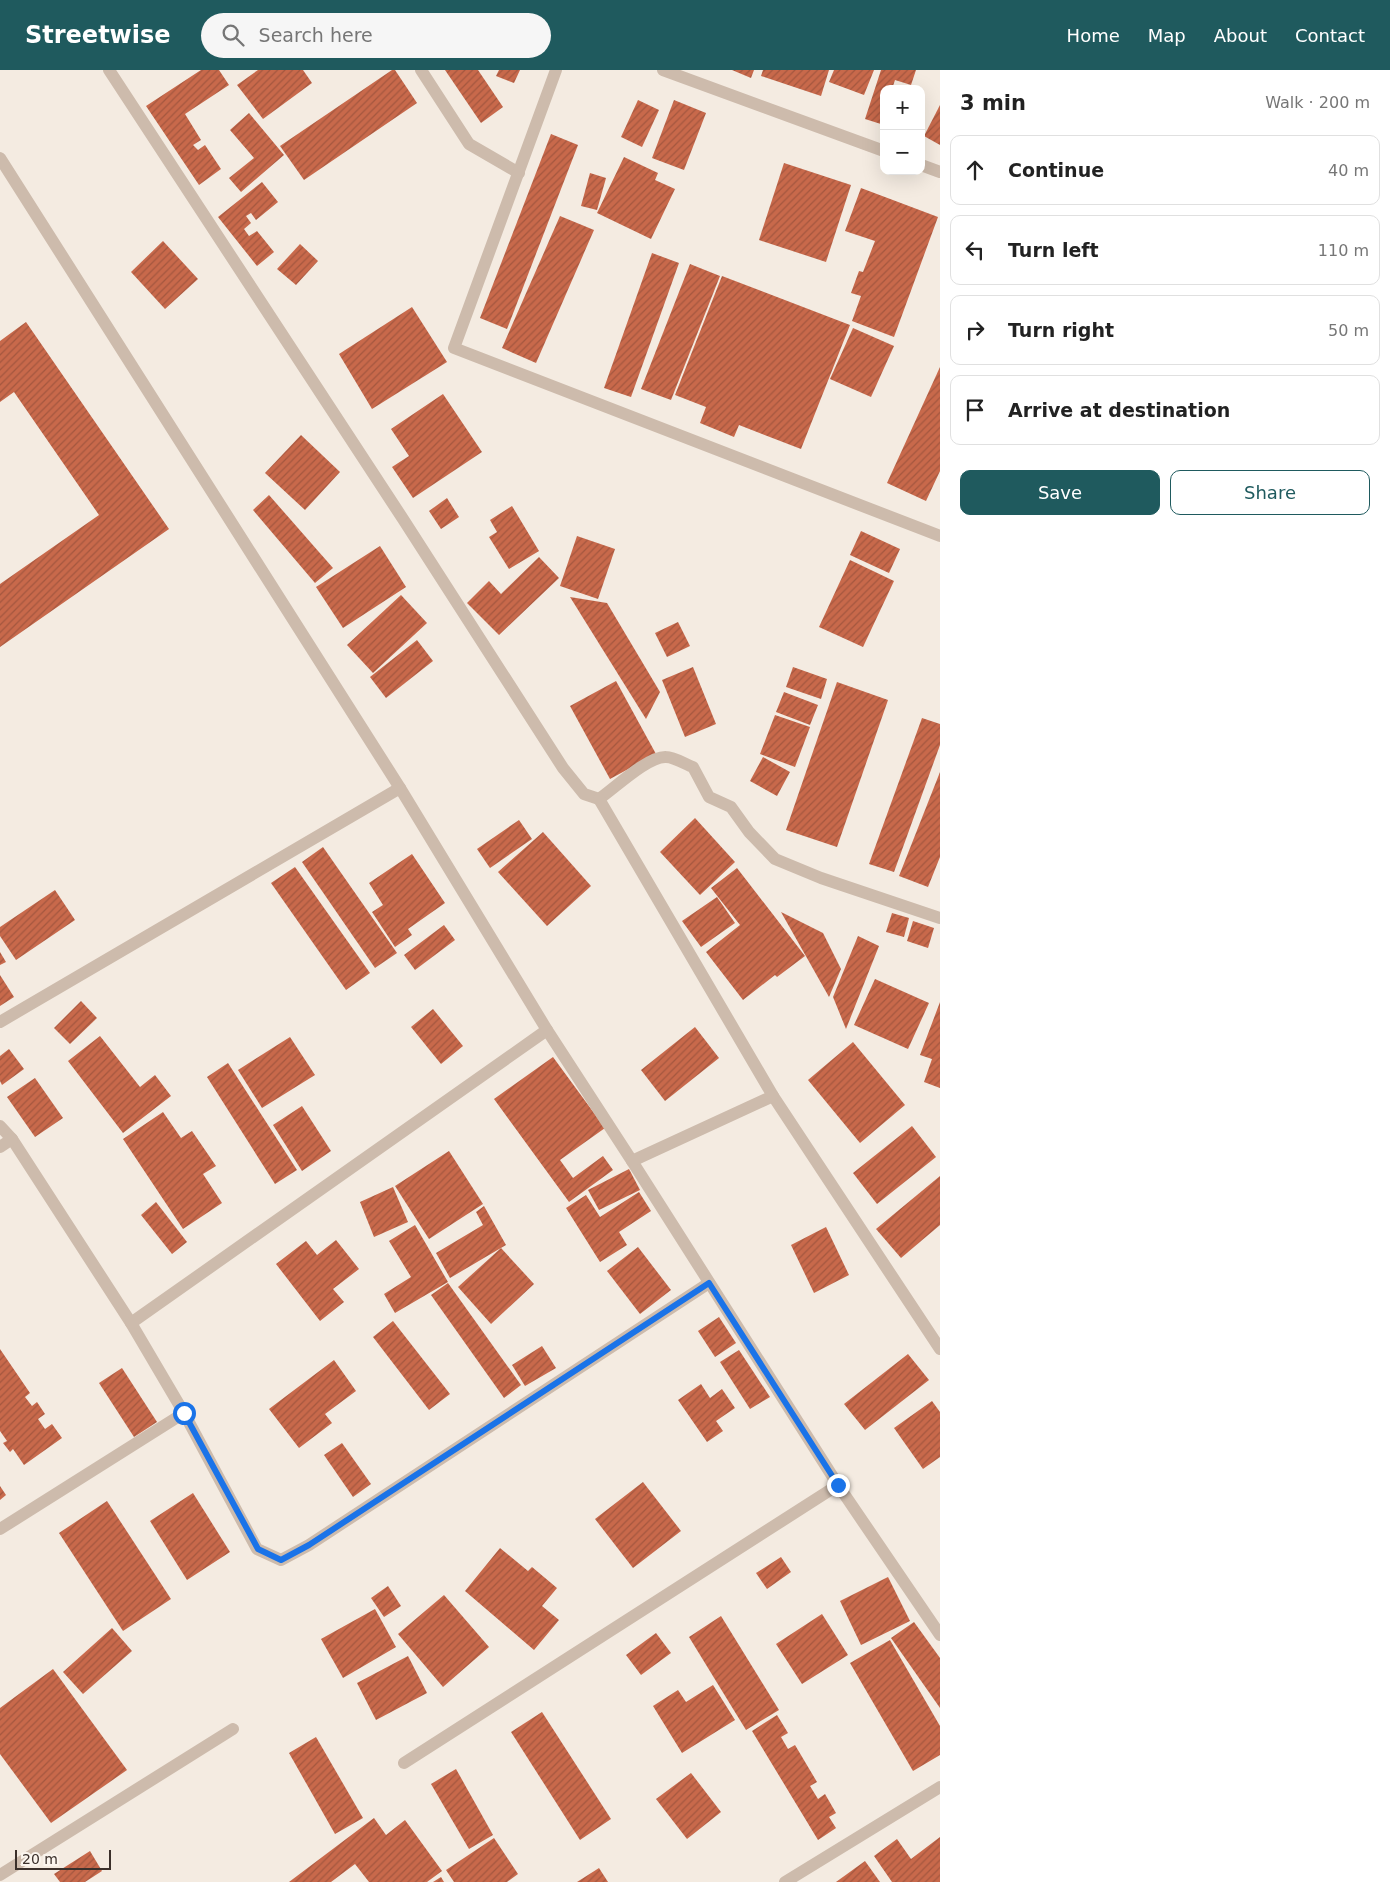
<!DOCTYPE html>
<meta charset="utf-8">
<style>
:root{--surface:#fff;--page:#f6f6f6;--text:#222;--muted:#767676;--line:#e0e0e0;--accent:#1f5a5e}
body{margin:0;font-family:"DejaVu Sans",sans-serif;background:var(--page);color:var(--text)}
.controls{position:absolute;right:15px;top:15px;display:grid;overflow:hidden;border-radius:10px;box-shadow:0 5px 20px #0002}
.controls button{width:45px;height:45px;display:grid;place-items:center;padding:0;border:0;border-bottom:1px solid var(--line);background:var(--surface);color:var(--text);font:25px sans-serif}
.scale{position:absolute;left:15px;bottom:12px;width:96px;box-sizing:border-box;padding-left:5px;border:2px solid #3b302b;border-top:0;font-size:14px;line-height:18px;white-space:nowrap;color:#3b302b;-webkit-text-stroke:4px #fbf5ee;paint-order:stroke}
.stop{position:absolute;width:15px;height:15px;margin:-11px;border:4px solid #1a73e8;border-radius:50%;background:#fff}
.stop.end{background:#1a73e8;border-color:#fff;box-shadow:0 1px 5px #0008}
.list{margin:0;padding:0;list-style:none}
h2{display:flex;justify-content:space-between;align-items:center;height:65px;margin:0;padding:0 20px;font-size:21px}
h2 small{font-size:16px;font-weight:400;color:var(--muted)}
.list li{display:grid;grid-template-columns:32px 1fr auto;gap:15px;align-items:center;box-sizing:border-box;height:70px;margin:0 10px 10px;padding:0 10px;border:1px solid var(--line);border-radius:10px}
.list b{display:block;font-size:19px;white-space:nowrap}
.list em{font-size:16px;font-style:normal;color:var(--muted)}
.actions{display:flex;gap:10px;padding:15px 20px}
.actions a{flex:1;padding:11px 0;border:1px solid var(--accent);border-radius:10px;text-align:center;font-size:18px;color:var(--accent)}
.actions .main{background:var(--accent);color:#fff}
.icon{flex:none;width:28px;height:28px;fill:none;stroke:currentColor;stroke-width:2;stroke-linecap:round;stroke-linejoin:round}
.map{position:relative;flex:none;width:940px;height:1812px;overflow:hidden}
header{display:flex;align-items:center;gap:30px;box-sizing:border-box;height:70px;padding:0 25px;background:var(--accent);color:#fff}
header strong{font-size:24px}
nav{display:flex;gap:28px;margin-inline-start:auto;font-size:18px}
.search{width:350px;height:45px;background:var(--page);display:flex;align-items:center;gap:12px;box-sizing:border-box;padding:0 18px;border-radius:28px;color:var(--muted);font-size:19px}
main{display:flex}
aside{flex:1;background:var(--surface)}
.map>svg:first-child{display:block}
.building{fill:url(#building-hatch)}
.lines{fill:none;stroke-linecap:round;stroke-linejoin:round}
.minor{stroke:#cdbbac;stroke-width:12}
.route{stroke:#1a73e8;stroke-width:6}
</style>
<header>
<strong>Streetwise</strong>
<div class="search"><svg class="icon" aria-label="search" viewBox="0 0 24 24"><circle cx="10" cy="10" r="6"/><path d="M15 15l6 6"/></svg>Search here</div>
<nav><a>Home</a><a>Map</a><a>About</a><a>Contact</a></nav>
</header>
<main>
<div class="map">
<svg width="940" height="1812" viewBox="0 0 940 1812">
<defs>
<pattern id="building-hatch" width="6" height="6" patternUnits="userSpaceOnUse" patternTransform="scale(1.25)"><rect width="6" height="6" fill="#c8694b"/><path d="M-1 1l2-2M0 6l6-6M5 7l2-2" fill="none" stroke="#a4573f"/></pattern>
</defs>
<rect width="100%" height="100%" fill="#f4ebe1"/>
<!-- building -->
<g class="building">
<path d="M 201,0 L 219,0 L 229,15 L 185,44 L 201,70 L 193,75 L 198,80 L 205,75 L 221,99 L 199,115 L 146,36 Z"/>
<path d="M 258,0 L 303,0 L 312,13 L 263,49 L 237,15 Z"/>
<path d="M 392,0 L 395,0 L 417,33 L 304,110 L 280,76 Z"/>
<path d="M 445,0 L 478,0 L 503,37 L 481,53 Z"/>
<path d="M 499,0 L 520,0 L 514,13 L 496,6 Z"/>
<path d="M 732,0 L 754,0 L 751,8 Z"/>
<path d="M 763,0 L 829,0 L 821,26 L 761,6 Z"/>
<path d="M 834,0 L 874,0 L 864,25 L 829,12 Z"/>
<path d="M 881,0 L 916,0 L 911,15 L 895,10 L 892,19 L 884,19 L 884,55 L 865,49 Z"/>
<path d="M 638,30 L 659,40 L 642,77 L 621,67 Z"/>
<path d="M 674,30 L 706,43 L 684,100 L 652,88 Z"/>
<path d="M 940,35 L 940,75 L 924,66 Z"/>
<path d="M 249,43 L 284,85 L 241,122 L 229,108 L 254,88 L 230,60 Z"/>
<path d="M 551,64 L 578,75 L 507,259 L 480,248 Z"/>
<path d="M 624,87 L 658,103 L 655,110 L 675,119 L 651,169 L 597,143 Z"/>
<path d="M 784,93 L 851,115 L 826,192 L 759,170 Z"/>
<path d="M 590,103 L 606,108 L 597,140 L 581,136 Z"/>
<path d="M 262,112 L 278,132 L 256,150 L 251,143 L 246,146 L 251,153 L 244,159 L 249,166 L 257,161 L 274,182 L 257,196 L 218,147 Z"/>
<path d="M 861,118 L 938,147 L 894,267 L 852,251 L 861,226 L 851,223 L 859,201 L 863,202 L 875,171 L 845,161 Z"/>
<path d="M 560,146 L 594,160 L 536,293 L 502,278 Z"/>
<path d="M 163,171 L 198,209 L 165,239 L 131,202 Z"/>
<path d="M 300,174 L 318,191 L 296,215 L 277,199 Z"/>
<path d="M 652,183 L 679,193 L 631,327 L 604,318 Z"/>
<path d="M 690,194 L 720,206 L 671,330 L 641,319 Z"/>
<path d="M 722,206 L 850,255 L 801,379 L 739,355 L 734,367 L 700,353 L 706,337 L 675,325 Z"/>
<path d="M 412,237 L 447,292 L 372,339 L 339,284 Z"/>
<path d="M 26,252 L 169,459 L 0,577 L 0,514 L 99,445 L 14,322 L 0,332 L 0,271 Z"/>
<path d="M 853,258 L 894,276 L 871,327 L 830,309 Z"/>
<path d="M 940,297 L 940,401 L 926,431 L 887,413 Z"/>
<path d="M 443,324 L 482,382 L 413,428 L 392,397 L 409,386 L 391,359 Z"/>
<path d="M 301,365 L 340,402 L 305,440 L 265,403 Z"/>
<path d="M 269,425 L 333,498 L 315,513 L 253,440 Z"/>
<path d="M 447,428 L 459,447 L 441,459 L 429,441 Z"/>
<path d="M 512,436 L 539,481 L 509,499 L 489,467 L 497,462 L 490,450 Z"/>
<path d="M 861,461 L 900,479 L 889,503 L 850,485 Z"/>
<path d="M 577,466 L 615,479 L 598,529 L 560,516 Z"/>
<path d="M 380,476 L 406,517 L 343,558 L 316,517 Z"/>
<path d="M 539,487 L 559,508 L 499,565 L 467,533 L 489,511 L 501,524 Z"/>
<path d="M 850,490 L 894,511 L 863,577 L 819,557 Z"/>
<path d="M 401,525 L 427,553 L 373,603 L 347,575 Z"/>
<path d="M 570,527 L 607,533 L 660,622 L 646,649 Z"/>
<path d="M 678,552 L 690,576 L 667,587 L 655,563 Z"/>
<path d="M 417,570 L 433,591 L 386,628 L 370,607 Z"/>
<path d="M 693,597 L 716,654 L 685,667 L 662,610 Z"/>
<path d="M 793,597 L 827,609 L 821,629 L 786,617 Z"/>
<path d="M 616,611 L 656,684 L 610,709 L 570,636 Z"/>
<path d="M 837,612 L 888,630 L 837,777 L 786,760 Z"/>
<path d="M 784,622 L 818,635 L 810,655 L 776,642 Z"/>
<path d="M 775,645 L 810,657 L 795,697 L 760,684 Z"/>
<path d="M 922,648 L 940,654 L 940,675 L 894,802 L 869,794 Z"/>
<path d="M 763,687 L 790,702 L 777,726 L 750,711 Z"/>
<path d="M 940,702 L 940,787 L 928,817 L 899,806 Z"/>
<path d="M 695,748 L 735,792 L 700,825 L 660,782 Z"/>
<path d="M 519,750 L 532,769 L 490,798 L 477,779 Z"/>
<path d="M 543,762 L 591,816 L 547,856 L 498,802 Z"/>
<path d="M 323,777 L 397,883 L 375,898 L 302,792 Z"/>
<path d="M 412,784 L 445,833 L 408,859 L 412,865 L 395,877 L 372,842 L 383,835 L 369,813 Z"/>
<path d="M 295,797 L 370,903 L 346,920 L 271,813 Z"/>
<path d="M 737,798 L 805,886 L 777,907 L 775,905 L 743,930 L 706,882 L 740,855 L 711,818 Z"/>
<path d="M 55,820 L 75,850 L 16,890 L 0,866 L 0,857 Z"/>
<path d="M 717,827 L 735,853 L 701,877 L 682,851 Z"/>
<path d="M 781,842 L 823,863 L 841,899 L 829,927 Z"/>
<path d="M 892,843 L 909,848 L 904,867 L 886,862 Z"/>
<path d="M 913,851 L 934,858 L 928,878 L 907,871 Z"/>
<path d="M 444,855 L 455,870 L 415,900 L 404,885 Z"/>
<path d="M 858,866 L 879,876 L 846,959 L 833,927 Z"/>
<path d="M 0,882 L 6,892 L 0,895 Z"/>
<path d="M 0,905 L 14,927 L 0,936 Z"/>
<path d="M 875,909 L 929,933 L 908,979 L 854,955 Z"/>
<path d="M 81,931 L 97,948 L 70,974 L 54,958 Z"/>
<path d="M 940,932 L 940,1018 L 924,1012 L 932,989 L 920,985 Z"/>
<path d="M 433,939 L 463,976 L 441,994 L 411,957 Z"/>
<path d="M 695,957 L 719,988 L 665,1031 L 641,1000 Z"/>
<path d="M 100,966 L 140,1017 L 155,1005 L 171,1026 L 123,1063 L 68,991 Z"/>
<path d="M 290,967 L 315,1005 L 262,1038 L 238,1000 Z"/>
<path d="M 853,972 L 905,1035 L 860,1073 L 808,1010 Z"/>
<path d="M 9,979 L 24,999 L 2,1015 L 0,1011 L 0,986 Z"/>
<path d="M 553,987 L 605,1058 L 560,1090 L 573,1108 L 603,1086 L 613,1100 L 569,1132 L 494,1029 Z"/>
<path d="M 228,993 L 297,1100 L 275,1114 L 207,1007 Z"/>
<path d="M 35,1008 L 63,1048 L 35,1067 L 7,1027 Z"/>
<path d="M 302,1036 L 331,1081 L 302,1101 L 273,1055 Z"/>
<path d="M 163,1042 L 181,1068 L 192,1061 L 216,1096 L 203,1104 L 222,1133 L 183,1159 L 123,1069 Z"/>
<path d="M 912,1056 L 936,1087 L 877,1134 L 853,1103 Z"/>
<path d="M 449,1081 L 483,1134 L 429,1169 L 395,1116 Z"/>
<path d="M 629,1099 L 640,1120 L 599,1140 L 588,1120 Z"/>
<path d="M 940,1106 L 940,1155 L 901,1188 L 876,1159 Z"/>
<path d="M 393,1117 L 408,1152 L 374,1167 L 360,1132 Z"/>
<path d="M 639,1122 L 651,1141 L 619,1162 L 627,1175 L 600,1192 L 566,1138 L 586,1125 L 600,1147 Z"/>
<path d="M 156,1132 L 187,1172 L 172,1184 L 141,1145 Z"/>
<path d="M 484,1136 L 506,1175 L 450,1208 L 436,1183 L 483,1155 L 476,1142 Z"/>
<path d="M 415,1155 L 448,1212 L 395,1243 L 384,1224 L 411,1207 L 389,1171 Z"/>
<path d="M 826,1157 L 849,1205 L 814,1223 L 791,1175 Z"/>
<path d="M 336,1170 L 359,1199 L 333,1219 L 344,1232 L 320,1251 L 276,1194 L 306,1171 L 317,1185 Z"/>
<path d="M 638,1177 L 671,1220 L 640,1244 L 607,1201 Z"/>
<path d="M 501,1178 L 534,1214 L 491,1254 L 458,1217 Z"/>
<path d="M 448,1213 L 521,1315 L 504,1328 L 431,1225 Z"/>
<path d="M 719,1247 L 736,1273 L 715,1287 L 698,1261 Z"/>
<path d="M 393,1251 L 450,1324 L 429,1340 L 373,1267 Z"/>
<path d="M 542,1276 L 556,1298 L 525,1316 L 512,1295 Z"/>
<path d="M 0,1279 L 30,1323 L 25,1327 L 32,1336 L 37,1332 L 45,1344 L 38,1349 L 45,1359 L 52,1354 L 62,1368 L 24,1395 L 13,1379 L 10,1382 L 3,1373 L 7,1371 L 0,1361 Z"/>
<path d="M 739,1280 L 770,1327 L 750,1339 L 720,1292 Z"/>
<path d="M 908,1284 L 929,1310 L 865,1360 L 844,1334 Z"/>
<path d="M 334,1290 L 356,1321 L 325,1344 L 332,1353 L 299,1378 L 269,1339 Z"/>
<path d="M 122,1298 L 157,1352 L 134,1367 L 99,1313 Z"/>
<path d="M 701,1314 L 710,1328 L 722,1319 L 735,1338 L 716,1351 L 723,1361 L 707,1372 L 678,1330 Z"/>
<path d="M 932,1331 L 940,1342 L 940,1387 L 923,1399 L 894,1358 Z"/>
<path d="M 342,1373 L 371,1414 L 353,1427 L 324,1385 Z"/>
<path d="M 643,1412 L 681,1461 L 633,1498 L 595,1449 Z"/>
<path d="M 0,1416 L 6,1425 L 0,1430 Z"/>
<path d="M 193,1423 L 230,1482 L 187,1510 L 150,1451 Z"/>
<path d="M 107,1431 L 171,1529 L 123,1561 L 59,1463 Z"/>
<path d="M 500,1478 L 528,1501 L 532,1497 L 557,1518 L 542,1536 L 559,1550 L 534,1580 L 465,1521 Z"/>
<path d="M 781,1487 L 791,1502 L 767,1519 L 756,1503 Z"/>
<path d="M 888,1507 L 910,1551 L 861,1575 L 840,1531 Z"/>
<path d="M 388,1516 L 401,1536 L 384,1547 L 371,1528 Z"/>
<path d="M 444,1525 L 489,1577 L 443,1617 L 398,1564 Z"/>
<path d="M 375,1539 L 396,1577 L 343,1608 L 321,1569 Z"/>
<path d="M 822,1544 L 848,1585 L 802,1614 L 776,1574 Z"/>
<path d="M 721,1546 L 779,1640 L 746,1660 L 689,1567 Z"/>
<path d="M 914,1552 L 940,1588 L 940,1638 L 891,1568 Z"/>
<path d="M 112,1558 L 132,1581 L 83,1624 L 63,1602 Z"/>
<path d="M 656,1563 L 671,1583 L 641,1605 L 626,1585 Z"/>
<path d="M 890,1570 L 940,1656 L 940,1685 L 913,1701 L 850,1593 Z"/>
<path d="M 408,1586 L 427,1623 L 376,1650 L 357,1613 Z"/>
<path d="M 53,1599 L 127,1700 L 51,1753 L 0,1684 L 0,1638 Z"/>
<path d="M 713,1615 L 735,1650 L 682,1683 L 653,1636 L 678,1620 L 686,1632 Z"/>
<path d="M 542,1642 L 611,1749 L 580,1770 L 511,1662 Z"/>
<path d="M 777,1645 L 788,1663 L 781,1667 L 788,1679 L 795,1675 L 817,1712 L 810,1716 L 818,1729 L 825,1724 L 836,1743 L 829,1747 L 836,1758 L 818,1770 L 752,1661 Z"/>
<path d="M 316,1667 L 363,1748 L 335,1764 L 289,1683 Z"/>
<path d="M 456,1699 L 493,1765 L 469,1779 L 431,1714 Z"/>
<path d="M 691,1703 L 721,1742 L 687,1769 L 656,1729 Z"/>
<path d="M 374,1748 L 386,1765 L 405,1750 L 442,1801 L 427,1812 L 369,1812 L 355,1794 L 331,1812 L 289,1812 Z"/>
<path d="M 940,1767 L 940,1812 L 892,1812 L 874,1786 L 897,1769 L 911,1789 Z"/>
<path d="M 494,1768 L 518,1804 L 507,1812 L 454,1812 L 446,1800 Z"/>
<path d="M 90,1781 L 102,1801 L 85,1812 L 60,1812 L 54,1804 Z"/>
<path d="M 865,1791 L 880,1812 L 836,1812 Z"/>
<path d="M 599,1798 L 608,1812 L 577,1812 Z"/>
<path d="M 441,1807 L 444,1812 L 433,1812 Z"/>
</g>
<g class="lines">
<!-- minor -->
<g class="minor">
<path d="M 109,0 L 403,449 L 563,698 L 584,724 L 599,729 C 615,718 648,686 666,687 C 674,687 685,694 693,697 L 709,727 L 731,737 L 749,762 L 775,789 L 821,808 L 940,848"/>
<path d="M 421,0 L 469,74 L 519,103"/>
<path d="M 556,0 L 454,278 L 940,466"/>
<path d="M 663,0 L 884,81"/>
<path d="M 0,88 L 400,718 L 547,960 L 632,1091 L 838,1415 L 940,1565"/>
<path d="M 921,95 L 940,102"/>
<path d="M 599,729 L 773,1026 L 940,1279"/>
<path d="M 0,952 L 400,718"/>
<path d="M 0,1056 L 12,1069 L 131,1253 L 184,1343 L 257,1479 L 281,1490 L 309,1475 L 709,1213"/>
<path d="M 0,1077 L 12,1069"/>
<path d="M 632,1091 L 773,1026"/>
<path d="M 131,1253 L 547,960"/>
<path d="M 0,1459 L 184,1343"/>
<path d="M 404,1693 L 838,1415"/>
<path d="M 0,1805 L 233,1659"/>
<path d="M 785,1812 L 940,1717"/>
</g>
</g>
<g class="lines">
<!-- route -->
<path class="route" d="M 184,1343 L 258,1479 L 281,1490 L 309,1475 L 709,1213 L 838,1415"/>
</g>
</svg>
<div class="controls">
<button>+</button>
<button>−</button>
</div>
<div class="scale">20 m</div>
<div class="stop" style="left:184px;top:1343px"></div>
<div class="stop end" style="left:838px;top:1415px"></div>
</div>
<aside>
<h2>3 min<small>Walk · 200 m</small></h2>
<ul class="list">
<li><svg class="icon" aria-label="ahead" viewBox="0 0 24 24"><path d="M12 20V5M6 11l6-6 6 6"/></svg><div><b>Continue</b></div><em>40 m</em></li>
<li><svg class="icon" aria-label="left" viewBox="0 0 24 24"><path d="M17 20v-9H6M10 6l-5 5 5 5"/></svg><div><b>Turn left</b></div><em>110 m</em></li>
<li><svg class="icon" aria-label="right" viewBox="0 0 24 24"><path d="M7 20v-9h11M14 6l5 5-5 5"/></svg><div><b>Turn right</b></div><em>50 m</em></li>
<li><svg class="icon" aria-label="arrive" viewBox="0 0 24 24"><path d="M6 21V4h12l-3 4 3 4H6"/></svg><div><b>Arrive at destination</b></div></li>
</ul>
<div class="actions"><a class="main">Save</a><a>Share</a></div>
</aside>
</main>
